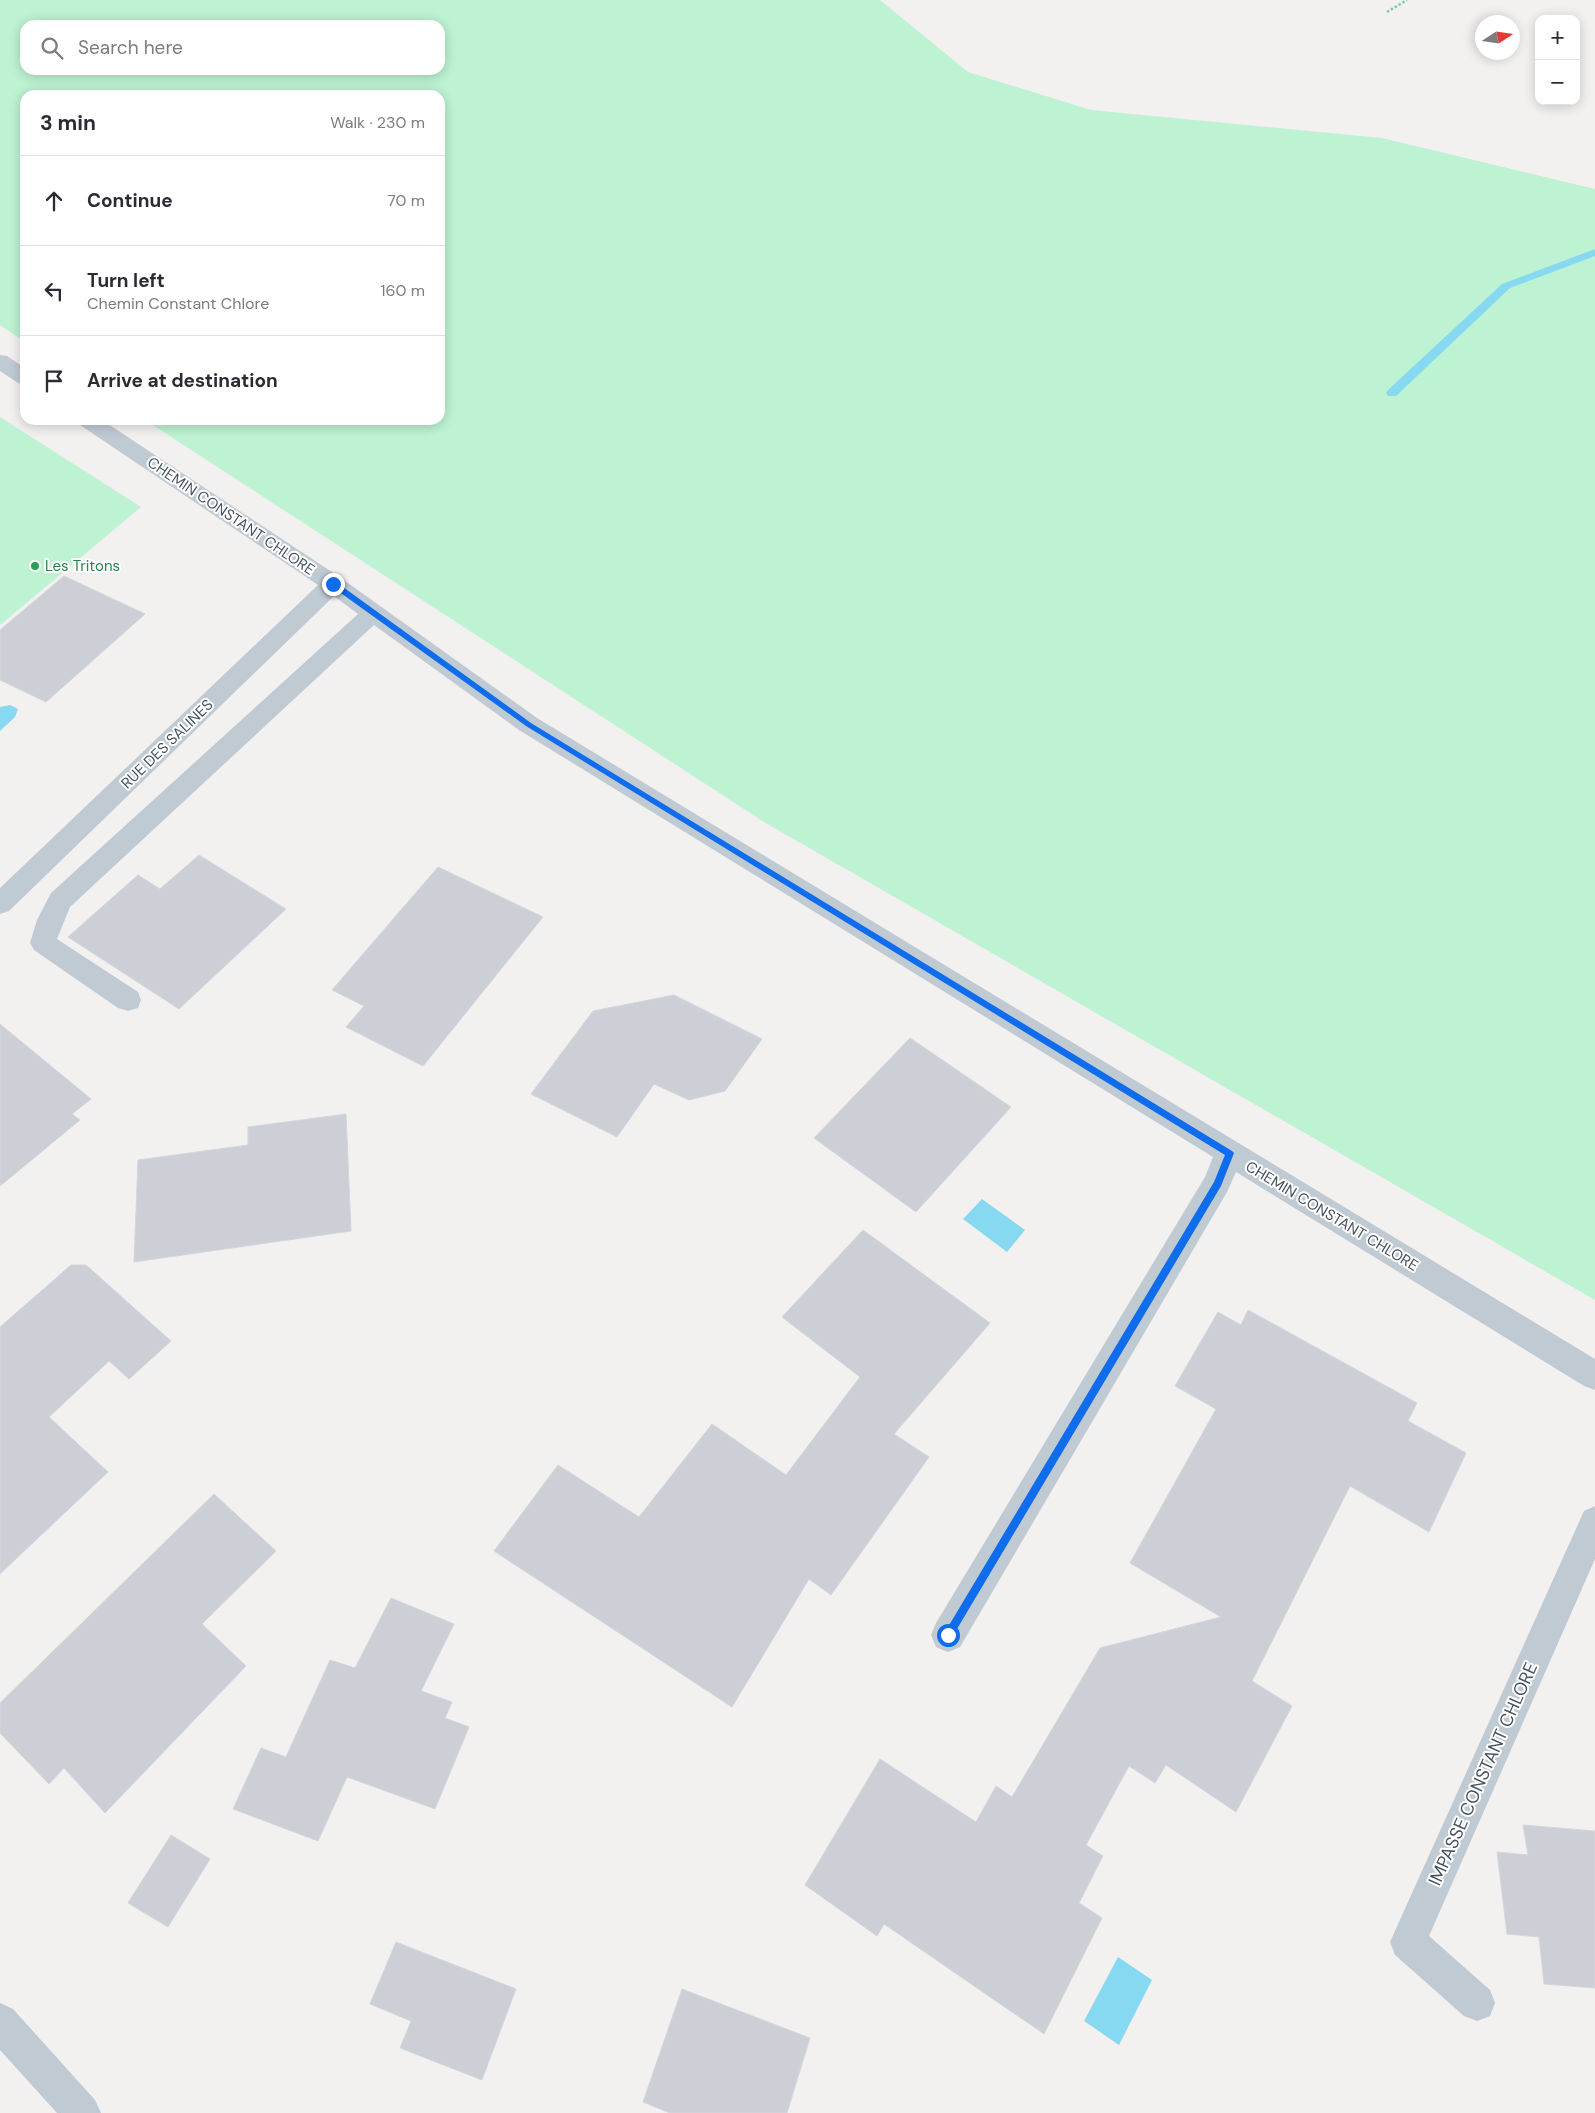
<!DOCTYPE html>
<meta charset="utf-8">
<style>
:root{--surface:#fff;--page:#f2f2f3;--text:#2b2b33;--muted:#7c7c81;--line:#e1e1e2}
body{margin:0;font-family:"DM Sans",sans-serif;background:var(--page);color:var(--text)}
.controls{position:absolute;right:15px;top:15px;display:grid;overflow:hidden;border-radius:10px;box-shadow:0 2px 12px #0003}
.controls button{width:45px;height:45px;display:grid;place-items:center;padding:0;border:0;border-bottom:1px solid var(--line);background:var(--surface);color:var(--text);font:25px sans-serif}
.compass{position:absolute;left:1475px;top:15px;width:45px;height:45px;border-radius:50%;background:var(--surface);box-shadow:0 2px 12px #0003;rotate:78deg}
.stop{position:absolute;width:15px;height:15px;margin:-11px;border:4px solid #0f6ded;border-radius:50%;background:#fff}
.stop.end{background:#0f6ded;border-color:#fff;box-shadow:0 1px 5px #0008}
.list{margin:0;padding:0;list-style:none}
h2{display:flex;justify-content:space-between;align-items:center;height:65px;margin:0;padding:0 20px;font-size:21px}
h2 small{font-size:16px;font-weight:400;color:var(--muted)}
.list li{display:grid;grid-template-columns:32px 1fr auto;gap:15px;align-items:center;box-sizing:border-box;height:90px;padding:0 20px;border-top:1px solid var(--line)}
.list b{display:block;font-size:19px;white-space:nowrap}
.list p{margin:0;font-size:16px;white-space:nowrap;color:var(--muted)}
.list em{font-size:16px;font-style:normal;color:var(--muted)}
.icon{flex:none;width:28px;height:28px;fill:none;stroke:currentColor;stroke-width:2;stroke-linecap:round;stroke-linejoin:round}
.map{position:relative;flex:none;width:1595px;height:2113px;overflow:hidden}
.search{position:absolute;background:var(--surface);box-shadow:0 2px 12px #0003;left:20px;top:20px;width:425px;height:55px;display:flex;align-items:center;gap:12px;box-sizing:border-box;padding:0 18px;border-radius:15px;color:var(--muted);font-size:19px}
.panel{position:absolute;background:var(--surface);box-shadow:0 2px 12px #0003;left:20px;top:90px;width:425px;height:335px;border-radius:15px}
.map>svg:first-child{display:block}
.green{fill:#bdf2d2;fill-rule:evenodd}
.water{fill:#87d9f1}
.lines{fill:none;stroke-linecap:round;stroke-linejoin:round}
.stream{fill:#87d9f1;fill-rule:evenodd}
.building{fill:#cccfd5;stroke:#d4d6dc}
.path{stroke:#72d2a4;stroke-width:2.5;stroke-dasharray:2.5 2;stroke-linecap:butt}
.minor{fill:#c0cad3;fill-rule:evenodd}
.route{fill:#0f6ded}
.leisure-dot{fill:#2e9e5b;stroke:#fff;stroke-width:2}
.labels{text-anchor:middle;dominant-baseline:central;stroke-width:4;stroke-linejoin:round;paint-order:stroke}
.street-label{font-size:15px;fill:#47535f;stroke:#fff}
.leisure-label{font-size:15px;fill:#27864d;stroke:#fff;text-anchor:start}
.near-street-label{font-size:18px;fill:#47535f;stroke:#fff}
</style>
<div class="map">
<svg width="1595" height="2113" viewBox="0 0 1595 2113">
<rect width="100%" height="100%" fill="#f3f0f0"/>
<!-- green -->
<g class="green">
<path d="M 0,0 L 880,0 L 968,72 L 1091,110 L 1382,138 L 1595,189 L 1595,1300 L 764,822 L 145,420 L 440,420 L 440,95 L 25,95 L 25,342 L 0,325 ZM 25,25 L 440,25 L 440,70 L 25,70 Z"/>
<path d="M 0,417 L 141,507 L 0,625 Z"/>
</g>
<!-- water -->
<g class="water">
<path d="M 10,705 L 18,709 L 15,717 L 0,731 L 0,707 Z"/>
<path d="M 982,1199 L 1025,1230 L 1007,1252 L 963,1219 Z"/>
<path d="M 1118,1957 L 1152,1980 L 1119,2045 L 1084,2021 Z"/>
</g>
<g class="lines">
<!-- stream -->
<path class="stream" d="M 1595,249 L 1595,256 L 1510,288 L 1396,396 L 1388,396 L 1386,393 L 1388,390 L 1502,284 Z"/>
</g>
<!-- building -->
<g class="building">
<path d="M 64,576 L 145,614 L 46,702 L 0,680 L 0,630 Z"/>
<path d="M 199,855 L 286,909 L 179,1009 L 68,937 L 138,875 L 160,889 Z"/>
<path d="M 438,867 L 543,917 L 423,1066 L 346,1027 L 364,1006 L 332,990 Z"/>
<path d="M 674,995 L 762,1039 L 725,1091 L 689,1100 L 654,1084 L 617,1137 L 531,1094 L 593,1011 Z"/>
<path d="M 0,1024 L 91,1099 L 72,1114 L 80,1120 L 0,1186 Z"/>
<path d="M 910,1038 L 1011,1107 L 916,1212 L 814,1138 Z"/>
<path d="M 346,1114 L 351,1231 L 134,1262 L 138,1160 L 248,1145 L 248,1127 Z"/>
<path d="M 863,1230 L 990,1323 L 894,1434 L 929,1457 L 831,1595 L 809,1579 L 732,1707 L 494,1551 L 558,1465 L 639,1517 L 712,1424 L 786,1475 L 860,1377 L 782,1317 Z"/>
<path d="M 71,1265 L 86,1265 L 171,1341 L 129,1379 L 109,1361 L 49,1417 L 108,1472 L 0,1574 L 0,1327 Z"/>
<path d="M 1248,1310 L 1417,1403 L 1408,1421 L 1466,1453 L 1429,1532 L 1350,1486 L 1252,1681 L 1292,1706 L 1236,1812 L 1166,1765 L 1155,1783 L 1129,1766 L 1086,1845 L 1103,1856 L 1079,1903 L 1102,1918 L 1044,2034 L 884,1924 L 877,1936 L 805,1885 L 880,1759 L 976,1822 L 996,1786 L 1012,1797 L 1100,1648 L 1221,1617 L 1130,1563 L 1216,1409 L 1175,1386 L 1218,1312 L 1241,1325 Z"/>
<path d="M 214,1494 L 276,1551 L 202,1624 L 246,1666 L 105,1813 L 64,1768 L 49,1784 L 0,1733 L 0,1703 Z"/>
<path d="M 391,1598 L 454,1624 L 421,1691 L 452,1702 L 445,1718 L 469,1727 L 435,1809 L 347,1777 L 318,1841 L 233,1809 L 261,1748 L 286,1757 L 330,1660 L 355,1668 Z"/>
<path d="M 1523,1825 L 1595,1831 L 1595,1988 L 1544,1984 L 1539,1937 L 1507,1934 L 1497,1852 L 1528,1855 Z"/>
<path d="M 171,1835 L 210,1859 L 168,1927 L 128,1903 Z"/>
<path d="M 396,1942 L 516,1989 L 482,2080 L 400,2048 L 411,2021 L 370,2004 Z"/>
<path d="M 682,1989 L 810,2038 L 787,2113 L 670,2113 L 643,2102 Z"/>
</g>
<g class="lines">
<!-- path -->
<path class="path" d="M 1387,12 L 1407,0"/>
<!-- minor -->
<g class="minor">
<path d="M 0,355 L 7,356 L 25,368 L 25,385 L 18,383 L 0,371 Z"/>
<path d="M 76,420 L 102,420 L 341,578 L 537,718 L 1595,1359 L 1595,1390 L 1584,1386 L 1236,1172 L 1227,1192 L 960,1647 L 948,1652 L 936,1647 L 931,1635 L 936,1623 L 1205,1177 L 1213,1157 L 519,730 L 374,625 L 70,907 L 57,939 L 138,992 L 141,1000 L 138,1008 L 128,1011 L 118,1008 L 34,950 L 30,943 L 37,920 L 51,893 L 358,614 L 334,596 L 9,911 L 0,914 L 0,888 L 318,585 L 80,425 Z"/>
<path d="M 1595,1506 L 1595,1559 L 1429,1936 L 1490,1990 L 1495,2003 L 1490,2016 L 1477,2021 L 1464,2016 L 1395,1955 L 1390,1942 L 1584,1511 Z"/>
<path d="M 0,2003 L 13,2009 L 95,2100 L 101,2113 L 57,2113 L 0,2050 Z"/>
</g>
</g>
<!-- route -->
<path class="route" d="M 331,582 L 336,582 L 531,723 L 1232,1151 L 1234,1153 L 1221,1186 L 951,1639 L 945,1639 L 945,1632 L 1214,1182 L 1225,1155 L 526,726 L 331,586 Z"/>
<!-- markers -->
<circle class="leisure-dot" cx="35" cy="566" r="5"/>
<g class="labels">
<!-- street labels -->
<g class="street-label">
<text transform="translate(231 516) rotate(34)">CHEMIN CONSTANT CHLORE</text>
<text transform="translate(167 744) rotate(-44)">RUE DES SALINES</text>
<text transform="translate(1332 1216) rotate(31)">CHEMIN CONSTANT CHLORE</text>
</g>
<!-- leisure labels -->
<g class="leisure-label">
<text x="45" y="566">Les Tritons</text>
</g>
<!-- near-street labels -->
<g class="near-street-label">
<text transform="translate(1483 1774) rotate(-66)">IMPASSE CONSTANT CHLORE</text>
</g>
</g>
</svg>
<div class="controls">
<button>+</button>
<button>−</button>
</div>
<svg class="compass" viewBox="-18 -18 36 36"><path d="M0-13l5 13h-10z" fill="#e53935"/><path d="M0 13l5-13h-10z" fill="#7c7c81"/></svg>
<div class="stop" style="left:948px;top:1635px"></div>
<div class="stop end" style="left:333px;top:584px"></div>
<div class="search"><svg class="icon" aria-label="search" viewBox="0 0 24 24"><circle cx="10" cy="10" r="6"/><path d="M15 15l6 6"/></svg>Search here</div>
<section class="panel">
<h2>3 min<small>Walk · 230 m</small></h2>
<ul class="list">
<li><svg class="icon" aria-label="ahead" viewBox="0 0 24 24"><path d="M12 20V5M6 11l6-6 6 6"/></svg><div><b>Continue</b></div><em>70 m</em></li>
<li><svg class="icon" aria-label="left" viewBox="0 0 24 24"><path d="M17 20v-9H6M10 6l-5 5 5 5"/></svg><div><b>Turn left</b><p>Chemin Constant Chlore</p></div><em>160 m</em></li>
<li><svg class="icon" aria-label="arrive" viewBox="0 0 24 24"><path d="M6 21V4h12l-3 4 3 4H6"/></svg><div><b>Arrive at destination</b></div></li>
</ul>
</section>
</div>
